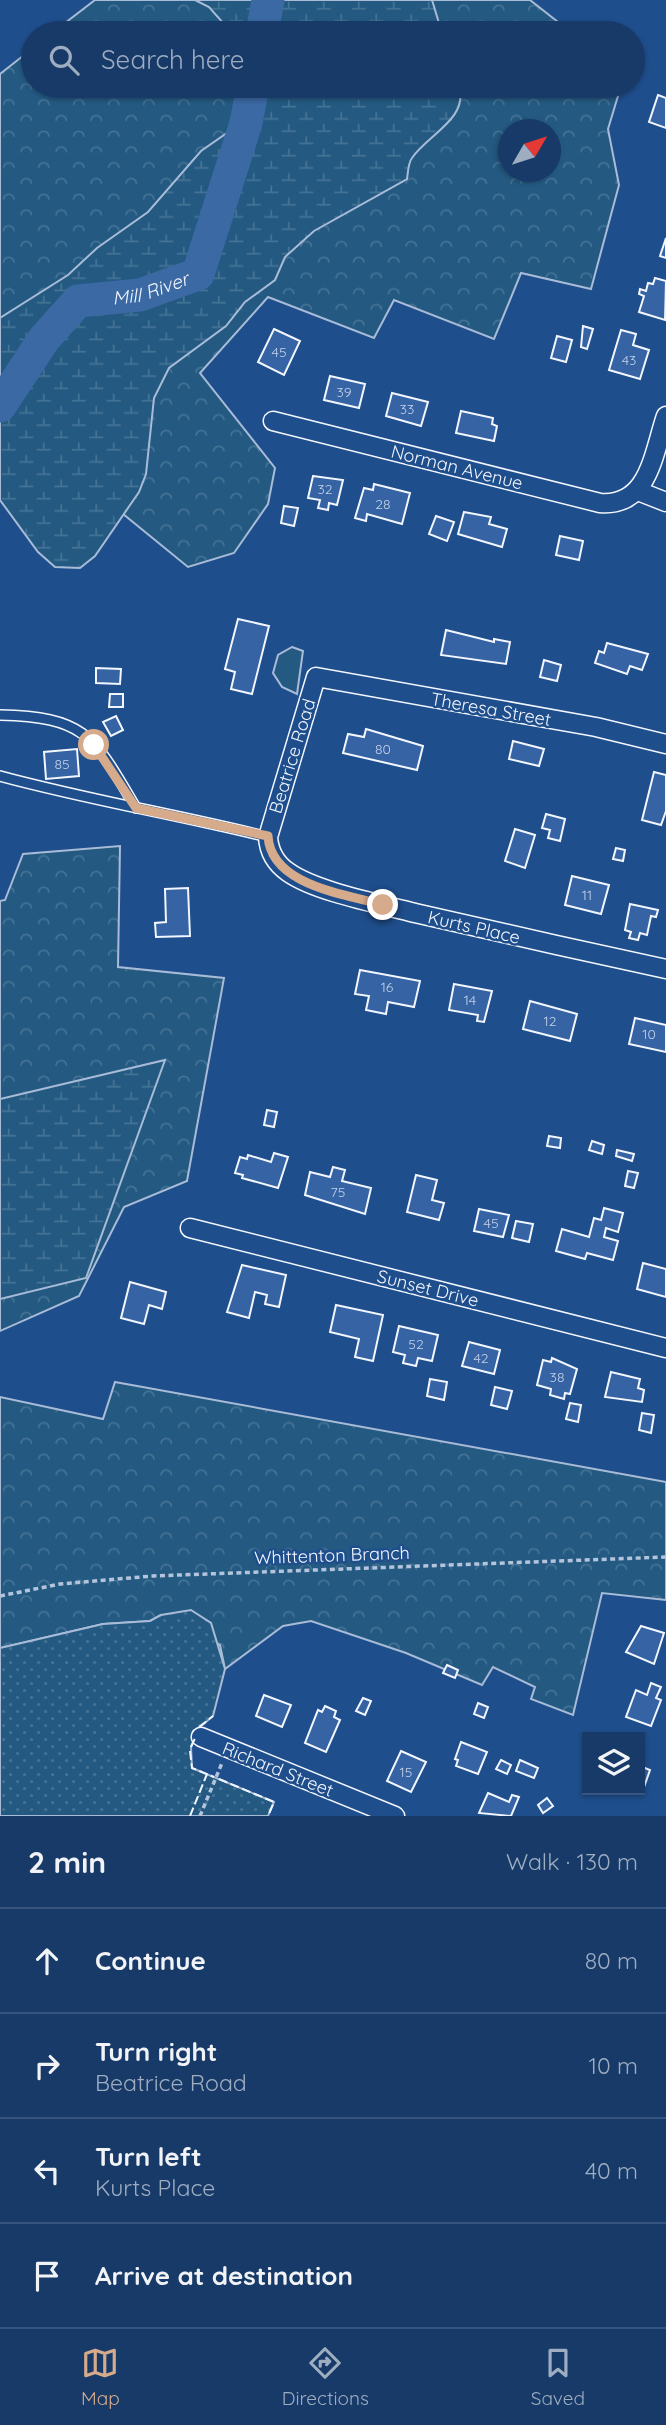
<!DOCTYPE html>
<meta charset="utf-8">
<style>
:root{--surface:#173a69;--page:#244571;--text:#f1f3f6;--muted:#9eadc0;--line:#36547d;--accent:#d6ab8b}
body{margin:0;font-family:Quicksand,sans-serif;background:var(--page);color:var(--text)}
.controls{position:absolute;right:21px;bottom:21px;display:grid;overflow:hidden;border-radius:0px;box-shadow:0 2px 5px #0004}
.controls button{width:63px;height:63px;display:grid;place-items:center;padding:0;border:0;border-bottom:2px solid var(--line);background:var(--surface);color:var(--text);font:35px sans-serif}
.compass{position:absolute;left:498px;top:119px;width:63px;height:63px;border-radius:50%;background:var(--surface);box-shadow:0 2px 5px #0004;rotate:51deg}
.stop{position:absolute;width:21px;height:21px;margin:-16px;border:5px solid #d6ab8b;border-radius:50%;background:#fff}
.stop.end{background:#d6ab8b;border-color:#fff;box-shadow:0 2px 7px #0008}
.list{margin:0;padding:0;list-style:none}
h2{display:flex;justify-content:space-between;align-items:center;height:91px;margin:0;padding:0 28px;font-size:30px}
h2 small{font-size:23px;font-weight:400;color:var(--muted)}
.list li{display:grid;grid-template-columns:46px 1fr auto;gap:21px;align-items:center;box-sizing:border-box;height:105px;padding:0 28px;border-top:2px solid var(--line)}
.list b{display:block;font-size:26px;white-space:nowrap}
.list p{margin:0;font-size:23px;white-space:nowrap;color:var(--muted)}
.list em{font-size:23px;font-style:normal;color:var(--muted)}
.icon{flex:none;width:38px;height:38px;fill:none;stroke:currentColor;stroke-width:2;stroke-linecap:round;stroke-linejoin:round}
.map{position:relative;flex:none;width:666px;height:1816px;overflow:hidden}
.search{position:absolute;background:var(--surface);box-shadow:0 2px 5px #0004;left:21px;right:21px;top:21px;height:77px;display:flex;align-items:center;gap:18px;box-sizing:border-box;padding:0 24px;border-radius:38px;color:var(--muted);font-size:26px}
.sheet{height:511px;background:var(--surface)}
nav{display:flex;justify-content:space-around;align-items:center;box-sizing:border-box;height:98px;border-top:2px solid var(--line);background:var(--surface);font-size:19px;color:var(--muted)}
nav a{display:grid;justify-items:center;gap:4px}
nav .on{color:var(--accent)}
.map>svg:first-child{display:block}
.green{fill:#245a82;stroke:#a8bbd7;stroke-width:2}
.forest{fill:url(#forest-crowns);stroke:#a8bbd7;stroke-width:2;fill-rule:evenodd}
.wetland{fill:url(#wetland-marsh);stroke:#a8bbd7;stroke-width:2}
.park{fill:url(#park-dots);stroke:#a8bbd7;stroke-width:2}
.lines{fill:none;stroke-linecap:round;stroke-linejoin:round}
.river{stroke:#3b69a3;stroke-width:33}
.building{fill:#3563a3;stroke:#f2f6ff;stroke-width:2}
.lane-casing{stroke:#f2f6ff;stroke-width:12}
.street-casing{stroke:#f2f6ff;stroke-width:21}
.path{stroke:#b3c4dc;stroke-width:3.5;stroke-dasharray:5 3.5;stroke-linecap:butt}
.lane{stroke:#1f4e8c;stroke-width:9}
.street{stroke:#1f4e8c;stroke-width:18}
.fence{stroke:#f2f6ff;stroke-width:2;stroke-dasharray:9 3.5;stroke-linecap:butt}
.route{stroke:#d6ab8b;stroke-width:9}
.labels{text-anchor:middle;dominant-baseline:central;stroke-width:5;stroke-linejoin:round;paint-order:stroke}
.number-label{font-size:14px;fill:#c3d1e8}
.street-label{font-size:18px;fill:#f2f6ff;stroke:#1f4e8c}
.water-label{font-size:19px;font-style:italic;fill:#f2f6ff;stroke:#1f4e8c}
</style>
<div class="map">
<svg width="666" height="1816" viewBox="0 0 666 1816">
<defs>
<pattern id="forest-crowns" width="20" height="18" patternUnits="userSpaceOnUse" patternTransform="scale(1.75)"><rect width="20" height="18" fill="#245a82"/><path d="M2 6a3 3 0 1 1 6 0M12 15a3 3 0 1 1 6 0" fill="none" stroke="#447295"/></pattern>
<pattern id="wetland-marsh" width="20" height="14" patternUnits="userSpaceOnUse" patternTransform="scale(1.75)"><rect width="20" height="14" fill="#245a82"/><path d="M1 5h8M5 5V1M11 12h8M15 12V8" fill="none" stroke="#447295"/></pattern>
<pattern id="park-dots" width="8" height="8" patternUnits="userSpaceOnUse" patternTransform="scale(1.75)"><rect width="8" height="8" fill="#245a82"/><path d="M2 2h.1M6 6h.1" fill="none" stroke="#447295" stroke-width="1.8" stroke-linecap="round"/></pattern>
</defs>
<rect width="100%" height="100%" fill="#1f4e8c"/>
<!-- green -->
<path class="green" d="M 292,647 L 303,651 L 297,694 L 282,687 L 273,673 L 278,655 Z"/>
<!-- forest -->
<g class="forest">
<path d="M 95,0 L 530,0 L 572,33 L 52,33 Z"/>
<path d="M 33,48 L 33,86 L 621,86 L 608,129 L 619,185 L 591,289 L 521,273 L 494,339 L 394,300 L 374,338 L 268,297 L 200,373 L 275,468 L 268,504 L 234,553 L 188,567 L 52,456 L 0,422 L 0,74 ZM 508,130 L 550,130 L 550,172 L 508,172 Z"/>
<path d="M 120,846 L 118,967 L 224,978 L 187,1181 L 124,1207 L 79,1296 L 0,1331 L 0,901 L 5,900 L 23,854 Z"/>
<path d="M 115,1382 L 666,1482 L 666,1600 L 602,1593 L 573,1715 L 531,1699 L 535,1687 L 493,1667 L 482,1685 L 406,1653 L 311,1621 L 283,1626 L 225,1669 L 220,1645 L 161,1615 L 150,1621 L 103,1624 L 0,1648 L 0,1397 L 103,1419 Z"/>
</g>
<!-- wetland -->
<g class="wetland">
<path d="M 195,0 L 432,0 L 442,33 L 232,33 L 209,7 Z"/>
<path d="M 248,86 L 459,86 C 469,119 427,135 412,158 C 408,163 408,173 407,179 L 314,231 L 285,257 L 275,280 L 245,302 L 226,326 L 169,368 L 154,398 L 146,474 L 139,492 L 95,556 L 80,568 L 55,567 L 38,552 L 0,500 L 0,318 L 68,275 L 97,248 L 148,212 L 201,151 L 234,128 L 246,106 Z"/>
<path d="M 165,1060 L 86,1278 L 0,1299 L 0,1099 Z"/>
</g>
<!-- park -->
<path class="park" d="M 191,1610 L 211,1623 L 225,1669 L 213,1716 L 199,1728 L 191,1747 L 192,1768 L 274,1802 L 268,1816 L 0,1816 L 0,1648 L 103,1624 L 150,1621 L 161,1615 Z"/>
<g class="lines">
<!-- river -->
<g class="river">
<path d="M 262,33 L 268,0"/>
<path id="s1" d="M 0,406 L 44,339 L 78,301 L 140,295 L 198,274 L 246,123 L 253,86"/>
</g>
</g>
<!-- building -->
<g class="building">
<path d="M 658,95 L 666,98 L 666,128 L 649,122 Z"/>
<path d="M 666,238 L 666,258 L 660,256 Z"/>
<path d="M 655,278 L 666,281 L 665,320 L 639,312 L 644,296 L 639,294 L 640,289 L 646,291 L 648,283 L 653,284 Z"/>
<path d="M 583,326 L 593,329 L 587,349 L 581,347 Z"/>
<path d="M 274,329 L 300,341 L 284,375 L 258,362 Z"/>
<path d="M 621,330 L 636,334 L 633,345 L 649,350 L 640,379 L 609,370 Z"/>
<path d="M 557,336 L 572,340 L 566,362 L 551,358 Z"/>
<path d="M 330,376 L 365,384 L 359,408 L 324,400 Z"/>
<path d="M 392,393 L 428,402 L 421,426 L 386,416 Z"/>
<path d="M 461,411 L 493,418 L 492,424 L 497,426 L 494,441 L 456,433 Z"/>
<path d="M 313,476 L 343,480 L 337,505 L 329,503 L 328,510 L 318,508 L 320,500 L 308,498 Z"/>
<path d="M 374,484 L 410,493 L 402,524 L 367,514 L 366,521 L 355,518 L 364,488 L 373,490 Z"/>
<path d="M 284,506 L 298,508 L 294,526 L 281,523 Z"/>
<path d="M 464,512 L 491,517 L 489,524 L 507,529 L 502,547 L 458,534 Z"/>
<path d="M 436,516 L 454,522 L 447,541 L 429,534 Z"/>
<path d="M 560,536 L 583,541 L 579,560 L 556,555 Z"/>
<path d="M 238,619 L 269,626 L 252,694 L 231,689 L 235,672 L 225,669 Z"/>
<path d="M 446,630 L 494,642 L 494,639 L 510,642 L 506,664 L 441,655 Z"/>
<path d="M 607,643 L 648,654 L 642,670 L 630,666 L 627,674 L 595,663 L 599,651 L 604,653 Z"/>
<path d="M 544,660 L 561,665 L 557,681 L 540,677 Z"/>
<path d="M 96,668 L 121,669 L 120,684 L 96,683 Z"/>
<path d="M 110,694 L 123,694 L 123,707 L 109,707 Z"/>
<path d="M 116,716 L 123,730 L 111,736 L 103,722 Z"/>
<path d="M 366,729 L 423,746 L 417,770 L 343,753 L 348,734 L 364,737 Z"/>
<path d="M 513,741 L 544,749 L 539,766 L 509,759 Z"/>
<path d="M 77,749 L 79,776 L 46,779 L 44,752 Z"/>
<path d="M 654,772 L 666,775 L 666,811 L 661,825 L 642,820 Z"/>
<path d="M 546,814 L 565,819 L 560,841 L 548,838 L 550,830 L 542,828 Z"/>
<path d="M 515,829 L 535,835 L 525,868 L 505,861 Z"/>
<path d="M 616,848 L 625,850 L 623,861 L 613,859 Z"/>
<path d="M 572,876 L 609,885 L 601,914 L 565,905 Z"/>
<path d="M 188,888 L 190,936 L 156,937 L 155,923 L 166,922 L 165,889 Z"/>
<path d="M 630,904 L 658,910 L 656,917 L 651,916 L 647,935 L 640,933 L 638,940 L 629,938 L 631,932 L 625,930 Z"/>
<path d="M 360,970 L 420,981 L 414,1007 L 388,1002 L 386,1014 L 366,1010 L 369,996 L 355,994 Z"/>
<path d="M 454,984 L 492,991 L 484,1022 L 477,1021 L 478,1015 L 449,1010 Z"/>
<path d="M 530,1001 L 577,1014 L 570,1041 L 523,1029 Z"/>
<path d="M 635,1018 L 666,1025 L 666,1052 L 629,1044 Z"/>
<path d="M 267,1110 L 277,1112 L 274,1127 L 264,1125 Z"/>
<path d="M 549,1136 L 561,1138 L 560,1148 L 547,1146 Z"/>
<path d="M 592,1141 L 604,1145 L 602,1154 L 589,1150 Z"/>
<path d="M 617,1150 L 634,1154 L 632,1161 L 616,1156 Z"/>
<path d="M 274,1153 L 288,1157 L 278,1188 L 242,1178 L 243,1175 L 235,1173 L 240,1157 L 247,1159 L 248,1155 L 271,1162 Z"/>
<path d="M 333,1167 L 345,1170 L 342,1181 L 371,1188 L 365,1214 L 305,1195 L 310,1172 L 330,1177 Z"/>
<path d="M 628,1171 L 638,1173 L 634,1188 L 625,1186 Z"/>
<path d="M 416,1175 L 437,1180 L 432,1200 L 444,1203 L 439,1220 L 407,1212 Z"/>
<path d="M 604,1208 L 623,1213 L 618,1232 L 606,1228 L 604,1237 L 618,1241 L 613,1260 L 587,1253 L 585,1259 L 556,1251 L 562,1229 L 589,1237 L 594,1218 L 601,1220 Z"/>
<path d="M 479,1209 L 509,1215 L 503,1237 L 474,1231 Z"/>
<path d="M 516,1221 L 533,1224 L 529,1242 L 512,1238 Z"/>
<path d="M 643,1263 L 666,1269 L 666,1297 L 637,1289 Z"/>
<path d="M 242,1265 L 286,1275 L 279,1307 L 265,1304 L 267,1295 L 255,1292 L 249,1318 L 227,1312 Z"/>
<path d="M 130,1282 L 166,1292 L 162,1309 L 149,1305 L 144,1324 L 121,1318 Z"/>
<path d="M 336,1305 L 383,1315 L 373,1361 L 355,1357 L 359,1339 L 330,1332 Z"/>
<path d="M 399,1326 L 438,1335 L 432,1361 L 418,1358 L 416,1366 L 403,1363 L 405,1355 L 393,1352 Z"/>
<path d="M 469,1342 L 500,1350 L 494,1374 L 462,1366 Z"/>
<path d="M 552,1358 L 577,1369 L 570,1394 L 565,1393 L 564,1399 L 550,1395 L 551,1389 L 537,1385 L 543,1360 L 551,1362 Z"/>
<path d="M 611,1372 L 640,1379 L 638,1388 L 644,1390 L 642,1402 L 605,1397 Z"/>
<path d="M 430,1379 L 447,1382 L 444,1400 L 427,1396 Z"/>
<path d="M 495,1387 L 512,1391 L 507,1409 L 491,1405 Z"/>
<path d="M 570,1403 L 581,1405 L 578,1422 L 566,1419 Z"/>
<path d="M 642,1413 L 654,1415 L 651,1433 L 639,1430 Z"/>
<path d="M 641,1626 L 664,1633 L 654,1664 L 626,1652 Z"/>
<path d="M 447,1665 L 458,1670 L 455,1678 L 443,1673 Z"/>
<path d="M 651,1683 L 661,1687 L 656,1698 L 661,1700 L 651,1726 L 626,1717 L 636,1690 L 647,1695 Z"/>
<path d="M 264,1695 L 291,1705 L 282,1727 L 256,1716 Z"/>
<path d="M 363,1698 L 371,1701 L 365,1715 L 356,1711 Z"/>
<path d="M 478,1703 L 488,1707 L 484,1718 L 474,1714 Z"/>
<path d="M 325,1706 L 336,1711 L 334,1717 L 340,1720 L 326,1752 L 305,1743 L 318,1710 L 322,1712 Z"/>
<path d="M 461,1742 L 487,1752 L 478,1774 L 456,1766 L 458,1760 L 455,1759 Z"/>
<path d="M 401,1751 L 426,1762 L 411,1792 L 387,1781 Z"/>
<path d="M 501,1760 L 511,1765 L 507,1774 L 496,1769 Z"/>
<path d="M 520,1760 L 538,1768 L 534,1778 L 516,1771 Z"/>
<path d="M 640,1766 L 650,1770 L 644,1787 L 640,1785 Z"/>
<path d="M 488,1793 L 509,1802 L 512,1795 L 519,1797 L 511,1816 L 479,1813 Z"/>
<path d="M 547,1798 L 553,1806 L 543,1813 L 538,1805 Z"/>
</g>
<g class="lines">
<!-- lane casing -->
<g class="lane-casing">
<g id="lane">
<path d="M 0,715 C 87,717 94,737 136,808"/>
<path d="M 0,776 C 89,800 179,815 268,837"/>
</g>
</g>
<!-- street casing -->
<g class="street-casing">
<g id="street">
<path d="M 273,421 L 600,503 C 649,507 653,454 666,416"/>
<path d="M 638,491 L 666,502"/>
<path d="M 666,744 L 596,727 L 316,677 L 268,837 C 269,852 275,863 288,872 C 316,892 381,904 415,913 C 499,932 582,951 666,969"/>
<path d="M 190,1228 L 666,1348"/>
<path d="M 201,1737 L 395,1816"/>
</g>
</g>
<!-- path -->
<g class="path">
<path d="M 0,1596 L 60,1584 L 153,1576 L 666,1557"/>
<path d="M 200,1816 L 222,1763"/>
</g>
<!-- lane -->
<use href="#lane" class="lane"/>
<!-- street -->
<use href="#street" class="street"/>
<!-- fence -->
<g class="fence">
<path d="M 199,1727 L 213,1716"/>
<path d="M 191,1747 L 196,1736"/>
<path d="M 190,1751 L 192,1768 L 214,1777"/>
<path d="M 219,1779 L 274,1802 L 268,1816"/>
<path d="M 190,1816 L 207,1774"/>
</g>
</g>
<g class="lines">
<!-- route -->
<path class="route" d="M 94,745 L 136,808 L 268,836 C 271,886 346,894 383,905"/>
</g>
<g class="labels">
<!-- number labels -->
<g class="number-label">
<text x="279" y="352">45</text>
<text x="629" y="360">43</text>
<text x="344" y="392">39</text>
<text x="407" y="409">33</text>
<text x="325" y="489">32</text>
<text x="383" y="504">28</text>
<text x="383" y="749">80</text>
<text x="62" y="764">85</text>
<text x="587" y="895">11</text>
<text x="387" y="987">16</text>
<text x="470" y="1000">14</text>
<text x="550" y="1021">12</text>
<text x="649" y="1034">10</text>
<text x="338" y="1192">75</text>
<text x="491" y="1223">45</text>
<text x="416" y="1344">52</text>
<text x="481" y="1358">42</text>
<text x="557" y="1377">38</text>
<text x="406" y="1772">15</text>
</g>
<!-- street labels -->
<g class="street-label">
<text transform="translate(457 467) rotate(14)">Norman Avenue</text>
<text transform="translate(491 709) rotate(10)">Theresa Street</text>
<text transform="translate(292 756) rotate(-73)">Beatrice Road</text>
<text transform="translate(474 927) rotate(13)">Kurts Place</text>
<text transform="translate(428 1288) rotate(14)">Sunset Drive</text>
<text transform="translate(332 1555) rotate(-2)">Whittenton Branch</text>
<text transform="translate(278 1769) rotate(22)">Richard Street</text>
</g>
<!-- water labels -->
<g class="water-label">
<text stroke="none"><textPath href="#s1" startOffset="205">Mill River</textPath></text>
</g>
</g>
</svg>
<div class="controls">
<button><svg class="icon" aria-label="layers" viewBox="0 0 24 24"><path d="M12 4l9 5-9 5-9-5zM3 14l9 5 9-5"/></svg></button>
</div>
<svg class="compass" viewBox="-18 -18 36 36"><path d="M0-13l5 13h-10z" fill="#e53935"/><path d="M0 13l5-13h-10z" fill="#9eadc0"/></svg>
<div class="stop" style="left:94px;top:745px"></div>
<div class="stop end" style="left:383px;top:905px"></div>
<div class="search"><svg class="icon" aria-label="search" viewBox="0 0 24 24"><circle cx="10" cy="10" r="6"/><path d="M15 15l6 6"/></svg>Search here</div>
</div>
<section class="sheet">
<h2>2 min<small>Walk · 130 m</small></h2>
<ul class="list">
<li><svg class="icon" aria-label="ahead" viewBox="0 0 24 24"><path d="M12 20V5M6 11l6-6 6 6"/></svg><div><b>Continue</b></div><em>80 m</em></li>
<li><svg class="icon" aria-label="right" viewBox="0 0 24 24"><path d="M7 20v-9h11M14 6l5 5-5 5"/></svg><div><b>Turn right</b><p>Beatrice Road</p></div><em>10 m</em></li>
<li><svg class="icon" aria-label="left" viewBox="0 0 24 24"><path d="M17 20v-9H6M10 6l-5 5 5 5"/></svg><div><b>Turn left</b><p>Kurts Place</p></div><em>40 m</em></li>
<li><svg class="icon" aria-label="arrive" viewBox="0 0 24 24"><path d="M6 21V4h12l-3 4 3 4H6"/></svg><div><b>Arrive at destination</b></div></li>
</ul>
</section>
<nav>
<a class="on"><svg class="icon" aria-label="map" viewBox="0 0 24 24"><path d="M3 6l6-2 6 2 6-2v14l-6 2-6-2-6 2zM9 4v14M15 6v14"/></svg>Map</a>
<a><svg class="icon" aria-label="directions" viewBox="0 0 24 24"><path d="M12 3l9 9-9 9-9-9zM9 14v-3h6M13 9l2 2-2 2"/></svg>Directions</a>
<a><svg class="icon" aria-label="saved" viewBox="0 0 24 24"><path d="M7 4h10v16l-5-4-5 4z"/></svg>Saved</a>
</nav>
